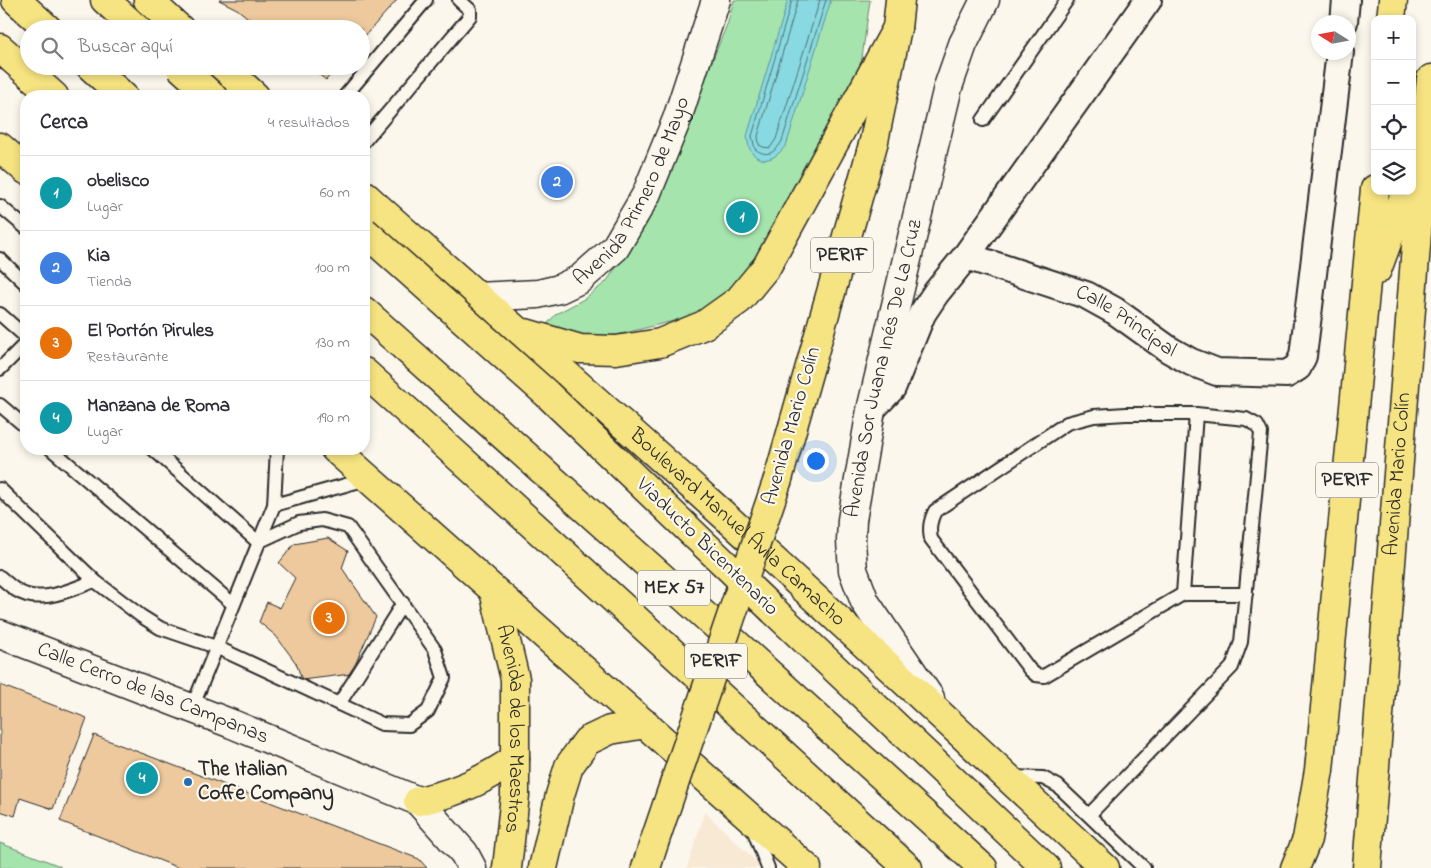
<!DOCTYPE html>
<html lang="es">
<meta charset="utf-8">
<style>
:root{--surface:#fff;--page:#f7f7f7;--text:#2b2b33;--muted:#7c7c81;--line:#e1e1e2;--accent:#0f766e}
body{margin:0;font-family:"Indie Flower",sans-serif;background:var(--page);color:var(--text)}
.controls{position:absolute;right:15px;top:15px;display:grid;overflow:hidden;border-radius:10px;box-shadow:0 2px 8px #0003}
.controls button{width:45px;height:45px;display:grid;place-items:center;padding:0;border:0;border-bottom:1px solid var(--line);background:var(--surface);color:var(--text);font:25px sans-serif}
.compass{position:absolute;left:1311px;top:15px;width:45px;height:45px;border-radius:50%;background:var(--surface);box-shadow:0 2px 8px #0003;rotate:281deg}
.you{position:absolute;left:815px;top:460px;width:18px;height:18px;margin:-12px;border:4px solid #fff;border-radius:50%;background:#1a73e8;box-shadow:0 0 0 8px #1a73e833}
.badge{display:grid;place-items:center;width:32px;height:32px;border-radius:50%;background:var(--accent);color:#fff;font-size:16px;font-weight:700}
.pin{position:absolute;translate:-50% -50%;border:2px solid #fff;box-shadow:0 1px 5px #0006}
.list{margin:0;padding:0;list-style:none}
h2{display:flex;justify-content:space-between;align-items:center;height:65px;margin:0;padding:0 20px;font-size:21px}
h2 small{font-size:16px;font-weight:400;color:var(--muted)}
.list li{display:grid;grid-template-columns:32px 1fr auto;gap:15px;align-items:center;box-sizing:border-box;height:75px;padding:0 20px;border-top:1px solid var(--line)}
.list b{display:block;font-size:19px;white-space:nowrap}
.list p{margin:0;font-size:16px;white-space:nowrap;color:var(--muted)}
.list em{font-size:16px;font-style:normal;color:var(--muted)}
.icon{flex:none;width:28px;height:28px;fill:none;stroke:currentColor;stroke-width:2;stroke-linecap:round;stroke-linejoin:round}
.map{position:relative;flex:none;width:1431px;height:868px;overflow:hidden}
.search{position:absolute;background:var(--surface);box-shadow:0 2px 8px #0003;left:20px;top:20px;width:350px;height:55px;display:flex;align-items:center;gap:12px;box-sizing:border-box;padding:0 18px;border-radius:28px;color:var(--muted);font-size:19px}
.panel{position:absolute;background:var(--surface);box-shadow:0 2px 8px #0003;left:20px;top:90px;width:350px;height:365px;border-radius:20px}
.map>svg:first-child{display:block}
.built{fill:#f7e9d4}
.green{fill:#a5e4ad;stroke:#68886c}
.water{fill:#88d9e1;stroke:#639398}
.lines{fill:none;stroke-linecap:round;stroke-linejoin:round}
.shore{stroke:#507174;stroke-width:1}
.building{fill:#edc99d;stroke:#2b2b2b}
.lane-casing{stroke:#2b2b2b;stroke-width:16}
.street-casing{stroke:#2b2b2b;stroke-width:30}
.secondary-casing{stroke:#2b2b2b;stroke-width:31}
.primary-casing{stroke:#2b2b2b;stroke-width:31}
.highway-casing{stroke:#2b2b2b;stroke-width:31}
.lane{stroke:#fbf7ec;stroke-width:12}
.street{stroke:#fbf7ec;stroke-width:26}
.secondary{stroke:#fbf7ec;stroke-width:28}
.primary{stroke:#f6e381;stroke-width:28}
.highway{stroke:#f6e381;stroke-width:28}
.primary-bridge-casing{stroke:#2b2b2b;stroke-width:31;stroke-linecap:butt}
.highway-bridge-casing{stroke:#2b2b2b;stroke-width:31;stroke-linecap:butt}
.primary-bridge{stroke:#f6e381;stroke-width:28}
.highway-bridge{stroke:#f6e381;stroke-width:28}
.poi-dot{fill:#1f6fb2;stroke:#fbf7ec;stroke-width:2}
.labels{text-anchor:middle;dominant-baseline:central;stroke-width:4.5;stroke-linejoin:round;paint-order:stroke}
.shield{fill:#fbf7ec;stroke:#696865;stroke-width:1}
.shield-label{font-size:20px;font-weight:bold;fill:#2b2b2b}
.street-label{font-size:21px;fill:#2b2b2b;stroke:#fbf7ec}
.poi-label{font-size:21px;font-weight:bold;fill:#2b2b2b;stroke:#fbf7ec;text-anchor:start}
</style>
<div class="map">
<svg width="1431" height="868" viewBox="0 0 1431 868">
<rect width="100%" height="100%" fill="#fbf7ec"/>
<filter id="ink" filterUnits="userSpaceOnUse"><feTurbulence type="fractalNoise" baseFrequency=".02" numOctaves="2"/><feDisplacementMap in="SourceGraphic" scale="10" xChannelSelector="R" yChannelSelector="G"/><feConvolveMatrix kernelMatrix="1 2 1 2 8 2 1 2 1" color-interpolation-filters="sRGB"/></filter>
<g filter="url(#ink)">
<!-- built -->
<path class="built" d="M 705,812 L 763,868 L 687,868 Z"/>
<!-- green -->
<g class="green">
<path d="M 734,0 L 870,0 L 861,65 L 755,261 L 729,291 L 693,316 L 617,335 L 580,337 L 541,331 L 556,314 L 584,299 L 606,282 L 646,225 L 728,22 Z"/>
<path d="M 0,843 L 60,866 L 60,868 L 0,868 Z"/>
</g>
<!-- water -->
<path class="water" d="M 788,0 L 831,0 L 787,143 C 773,167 749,165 747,136 Z"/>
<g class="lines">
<!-- shore -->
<g class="shore">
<path d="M 792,0 L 752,136 L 755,149 C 767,158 775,153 782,141 L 826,0"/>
<path d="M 798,0 L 758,136 L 759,145 L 763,147 L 770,148 L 776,139 L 820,0"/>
</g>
</g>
<!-- building -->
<g class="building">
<path d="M 219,0 L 397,0 L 361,40 L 361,29 L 262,29 L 237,9 Z"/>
<path d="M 308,66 L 338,66 L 326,80 Z"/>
<path d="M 328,538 L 348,551 L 342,568 L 376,617 L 351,674 L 302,680 L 296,663 L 276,636 L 259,622 L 267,602 L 280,608 L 295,578 L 279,563 L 294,544 Z"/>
<path d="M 0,685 L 87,718 L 53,809 L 20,798 L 15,816 L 0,811 Z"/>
<path d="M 94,735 L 419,859 L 427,868 L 179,868 L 60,821 Z"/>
</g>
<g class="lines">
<!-- lane casing -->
<g class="lane-casing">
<g id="lane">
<path d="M 345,96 L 426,0"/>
<path d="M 983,120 L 1067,0"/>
<path d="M 364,141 L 470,16 L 470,10 L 459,0"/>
<path d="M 0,206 L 26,228"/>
<path d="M 0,259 L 26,284"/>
<path d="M 0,314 L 26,337"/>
<path d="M 0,369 L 26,343"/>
<path d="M 0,405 L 26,427"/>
<path d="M 51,449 L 233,604"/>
<path d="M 0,489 L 95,581 L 141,616 L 160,628 L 216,647 L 382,724 L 409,725 L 428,711 L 444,678 L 435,650 L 348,527 L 322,520 L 299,523 L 258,542 L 153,449"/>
<path d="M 274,505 L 367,479"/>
<path d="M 0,577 C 5,581 10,586 16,590 C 40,606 71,589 95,581"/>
<path d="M 1183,594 L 1196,414"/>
<path d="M 339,704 L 403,603"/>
<path d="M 192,708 L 274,505 L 277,449"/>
<path d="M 1011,777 L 1043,778 L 1058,786 L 1144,868"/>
<path d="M 1089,815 L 1232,667 L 1241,642 L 1261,433 L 1257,425 L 1246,419 L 1196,414 L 1126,414 L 1094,416 L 1067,423 L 935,511 C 930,521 929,528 931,539 L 1030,670 L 1036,675 L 1044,676 L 1183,594 L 1246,594"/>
<path d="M 753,829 L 768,868"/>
</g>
</g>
<!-- street casing -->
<g class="street-casing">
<g id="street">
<path d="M 1344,22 L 1346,0"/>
<path id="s1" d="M 966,256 L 1086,295 L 1115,311 L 1168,349 L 1191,362 L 1217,372 L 1287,374 L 1298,367 L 1303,356 L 1340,52"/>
<path d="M 871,410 L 892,388 L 922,314 L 936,293 L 966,256 L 1148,0"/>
</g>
</g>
<!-- secondary casing -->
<g class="secondary-casing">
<g id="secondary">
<path id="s2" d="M 477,297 L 538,294 L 559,289 L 580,279 L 615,248 L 646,195 L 677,119 L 716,0"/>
<path id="s3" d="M 0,634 L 232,724 L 418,801 L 464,853 L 472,868"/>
<path id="s4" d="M 930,698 L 865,602 L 853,570 L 851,541 L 852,520 L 871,410 L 948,87 L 963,44 L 985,0"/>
</g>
</g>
<!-- primary casing -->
<g class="primary-casing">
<g id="primary">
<path d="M 148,0 L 180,29"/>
<path d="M 1391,19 L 1393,0"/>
<path d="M 222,66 L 255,96"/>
<path d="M 0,147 L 26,170"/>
<path id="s5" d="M 364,195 C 477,297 593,396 706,499 C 841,620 972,745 1105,868"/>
<path d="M 1377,270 L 1406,191"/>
<path d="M 525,333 L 580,349 L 616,350 L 660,343 L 704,325 L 739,300 L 767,266 L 897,28"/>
<path d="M 335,449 L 807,868"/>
<path d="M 778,479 L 874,141 L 897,28 L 900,0"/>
<path id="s6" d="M 494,591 L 515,679 L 515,795 L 507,868"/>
<path d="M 418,801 C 454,794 485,780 515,759"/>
<path d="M 543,868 L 560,795 L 569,766 L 587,741 L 610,730 L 646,724"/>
<path d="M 646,868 L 654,843"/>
<path d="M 1295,868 L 1307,839 L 1319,770 L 1375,189"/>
<path id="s7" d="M 1367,868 L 1424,144 L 1431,79"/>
</g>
</g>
<!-- highway casing -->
<g class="highway-casing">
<g id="highway">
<path d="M 16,0 L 48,29"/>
<path d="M 105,0 L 137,29"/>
<path d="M 0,48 L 54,96"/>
<path d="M 90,66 L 123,96"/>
<path d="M 364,311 L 731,639 L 983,868"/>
<path d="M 364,372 L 463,461 L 908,868"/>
<path d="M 774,611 L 1046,868"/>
</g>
</g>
<!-- lane -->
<use href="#lane" class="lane"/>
<!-- street -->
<use href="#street" class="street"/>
<!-- secondary -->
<use href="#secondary" class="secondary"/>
<!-- primary -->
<use href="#primary" class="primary"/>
<!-- highway -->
<use href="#highway" class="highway"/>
<!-- primary-bridge casing -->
<g class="primary-bridge-casing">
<path id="primary-bridge" d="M 654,843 L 778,479"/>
</g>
<!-- highway-bridge casing -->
<g class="highway-bridge-casing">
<g id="highway-bridge">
<path d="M 179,66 L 212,96"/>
<path d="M 364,231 L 547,394 L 774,611"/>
</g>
</g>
<!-- primary-bridge -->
<use href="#primary-bridge" class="primary-bridge"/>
<!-- highway-bridge -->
<use href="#highway-bridge" class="highway-bridge"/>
</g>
</g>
<!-- markers -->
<circle class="poi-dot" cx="188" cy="782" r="5"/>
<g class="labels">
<!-- shield labels -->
<g class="shield">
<rect x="811" y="237.5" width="62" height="35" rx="4"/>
<rect x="1316" y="462.5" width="62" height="35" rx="4"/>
<rect x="638" y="570.5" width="72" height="35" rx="4"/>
<rect x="685" y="643.5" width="62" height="35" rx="4"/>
</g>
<g class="shield-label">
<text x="842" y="255">PERIF</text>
<text x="1347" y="480">PERIF</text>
<text x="674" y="588">MEX 57</text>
<text x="716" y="661">PERIF</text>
</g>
<!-- street labels -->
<g class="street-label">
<text stroke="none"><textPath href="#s2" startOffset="210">Avenida Primero de Mayo</textPath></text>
<text stroke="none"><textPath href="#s1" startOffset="174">Calle Principal</textPath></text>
<text stroke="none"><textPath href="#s4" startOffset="355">Avenida Sor Juana Inés De La Cruz</textPath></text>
<text transform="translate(792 426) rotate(-74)">Avenida Mario Colín</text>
<text stroke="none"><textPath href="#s7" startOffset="395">Avenida Mario Colín</textPath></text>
<text stroke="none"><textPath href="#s5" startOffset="500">Boulevard Manuel Ávila Camacho</textPath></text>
<text transform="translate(707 547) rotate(44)">Viaducto Bicentenario</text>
<text stroke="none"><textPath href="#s3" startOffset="164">Calle Cerro de las Campanas</textPath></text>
<text stroke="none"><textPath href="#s6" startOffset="140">Avenida de los Maestros</textPath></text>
</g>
<!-- poi labels -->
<g class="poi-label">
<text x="198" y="770">The Italian<tspan x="198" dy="24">Coffe Company</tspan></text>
</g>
</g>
</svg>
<div class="controls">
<button>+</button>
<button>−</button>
<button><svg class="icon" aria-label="locate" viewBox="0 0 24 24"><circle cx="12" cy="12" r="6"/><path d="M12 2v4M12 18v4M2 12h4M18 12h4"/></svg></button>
<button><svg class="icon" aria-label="layers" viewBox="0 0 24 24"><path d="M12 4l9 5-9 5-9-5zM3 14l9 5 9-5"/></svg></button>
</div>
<svg class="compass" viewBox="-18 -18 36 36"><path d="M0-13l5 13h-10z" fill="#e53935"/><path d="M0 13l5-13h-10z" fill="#7c7c81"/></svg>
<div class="you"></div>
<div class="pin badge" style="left:742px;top:217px;background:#0f9aa8">1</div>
<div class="pin badge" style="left:557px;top:182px;background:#3f7fe0">2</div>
<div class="pin badge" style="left:329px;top:618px;background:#e8710a">3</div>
<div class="pin badge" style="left:142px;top:778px;background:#0f9aa8">4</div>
<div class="search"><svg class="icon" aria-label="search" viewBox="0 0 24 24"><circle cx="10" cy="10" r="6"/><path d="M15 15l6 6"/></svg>Buscar aquí</div>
<section class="panel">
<h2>Cerca<small>4 resultados</small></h2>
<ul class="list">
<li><span class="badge" style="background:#0f9aa8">1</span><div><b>obelisco</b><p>Lugar</p></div><em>60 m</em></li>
<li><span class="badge" style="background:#3f7fe0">2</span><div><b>Kia</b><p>Tienda</p></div><em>100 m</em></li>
<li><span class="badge" style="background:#e8710a">3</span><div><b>El Portón Pirules</b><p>Restaurante</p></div><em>130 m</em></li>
<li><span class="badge" style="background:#0f9aa8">4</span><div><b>Manzana de Roma</b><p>Lugar</p></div><em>190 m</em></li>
</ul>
</section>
</div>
